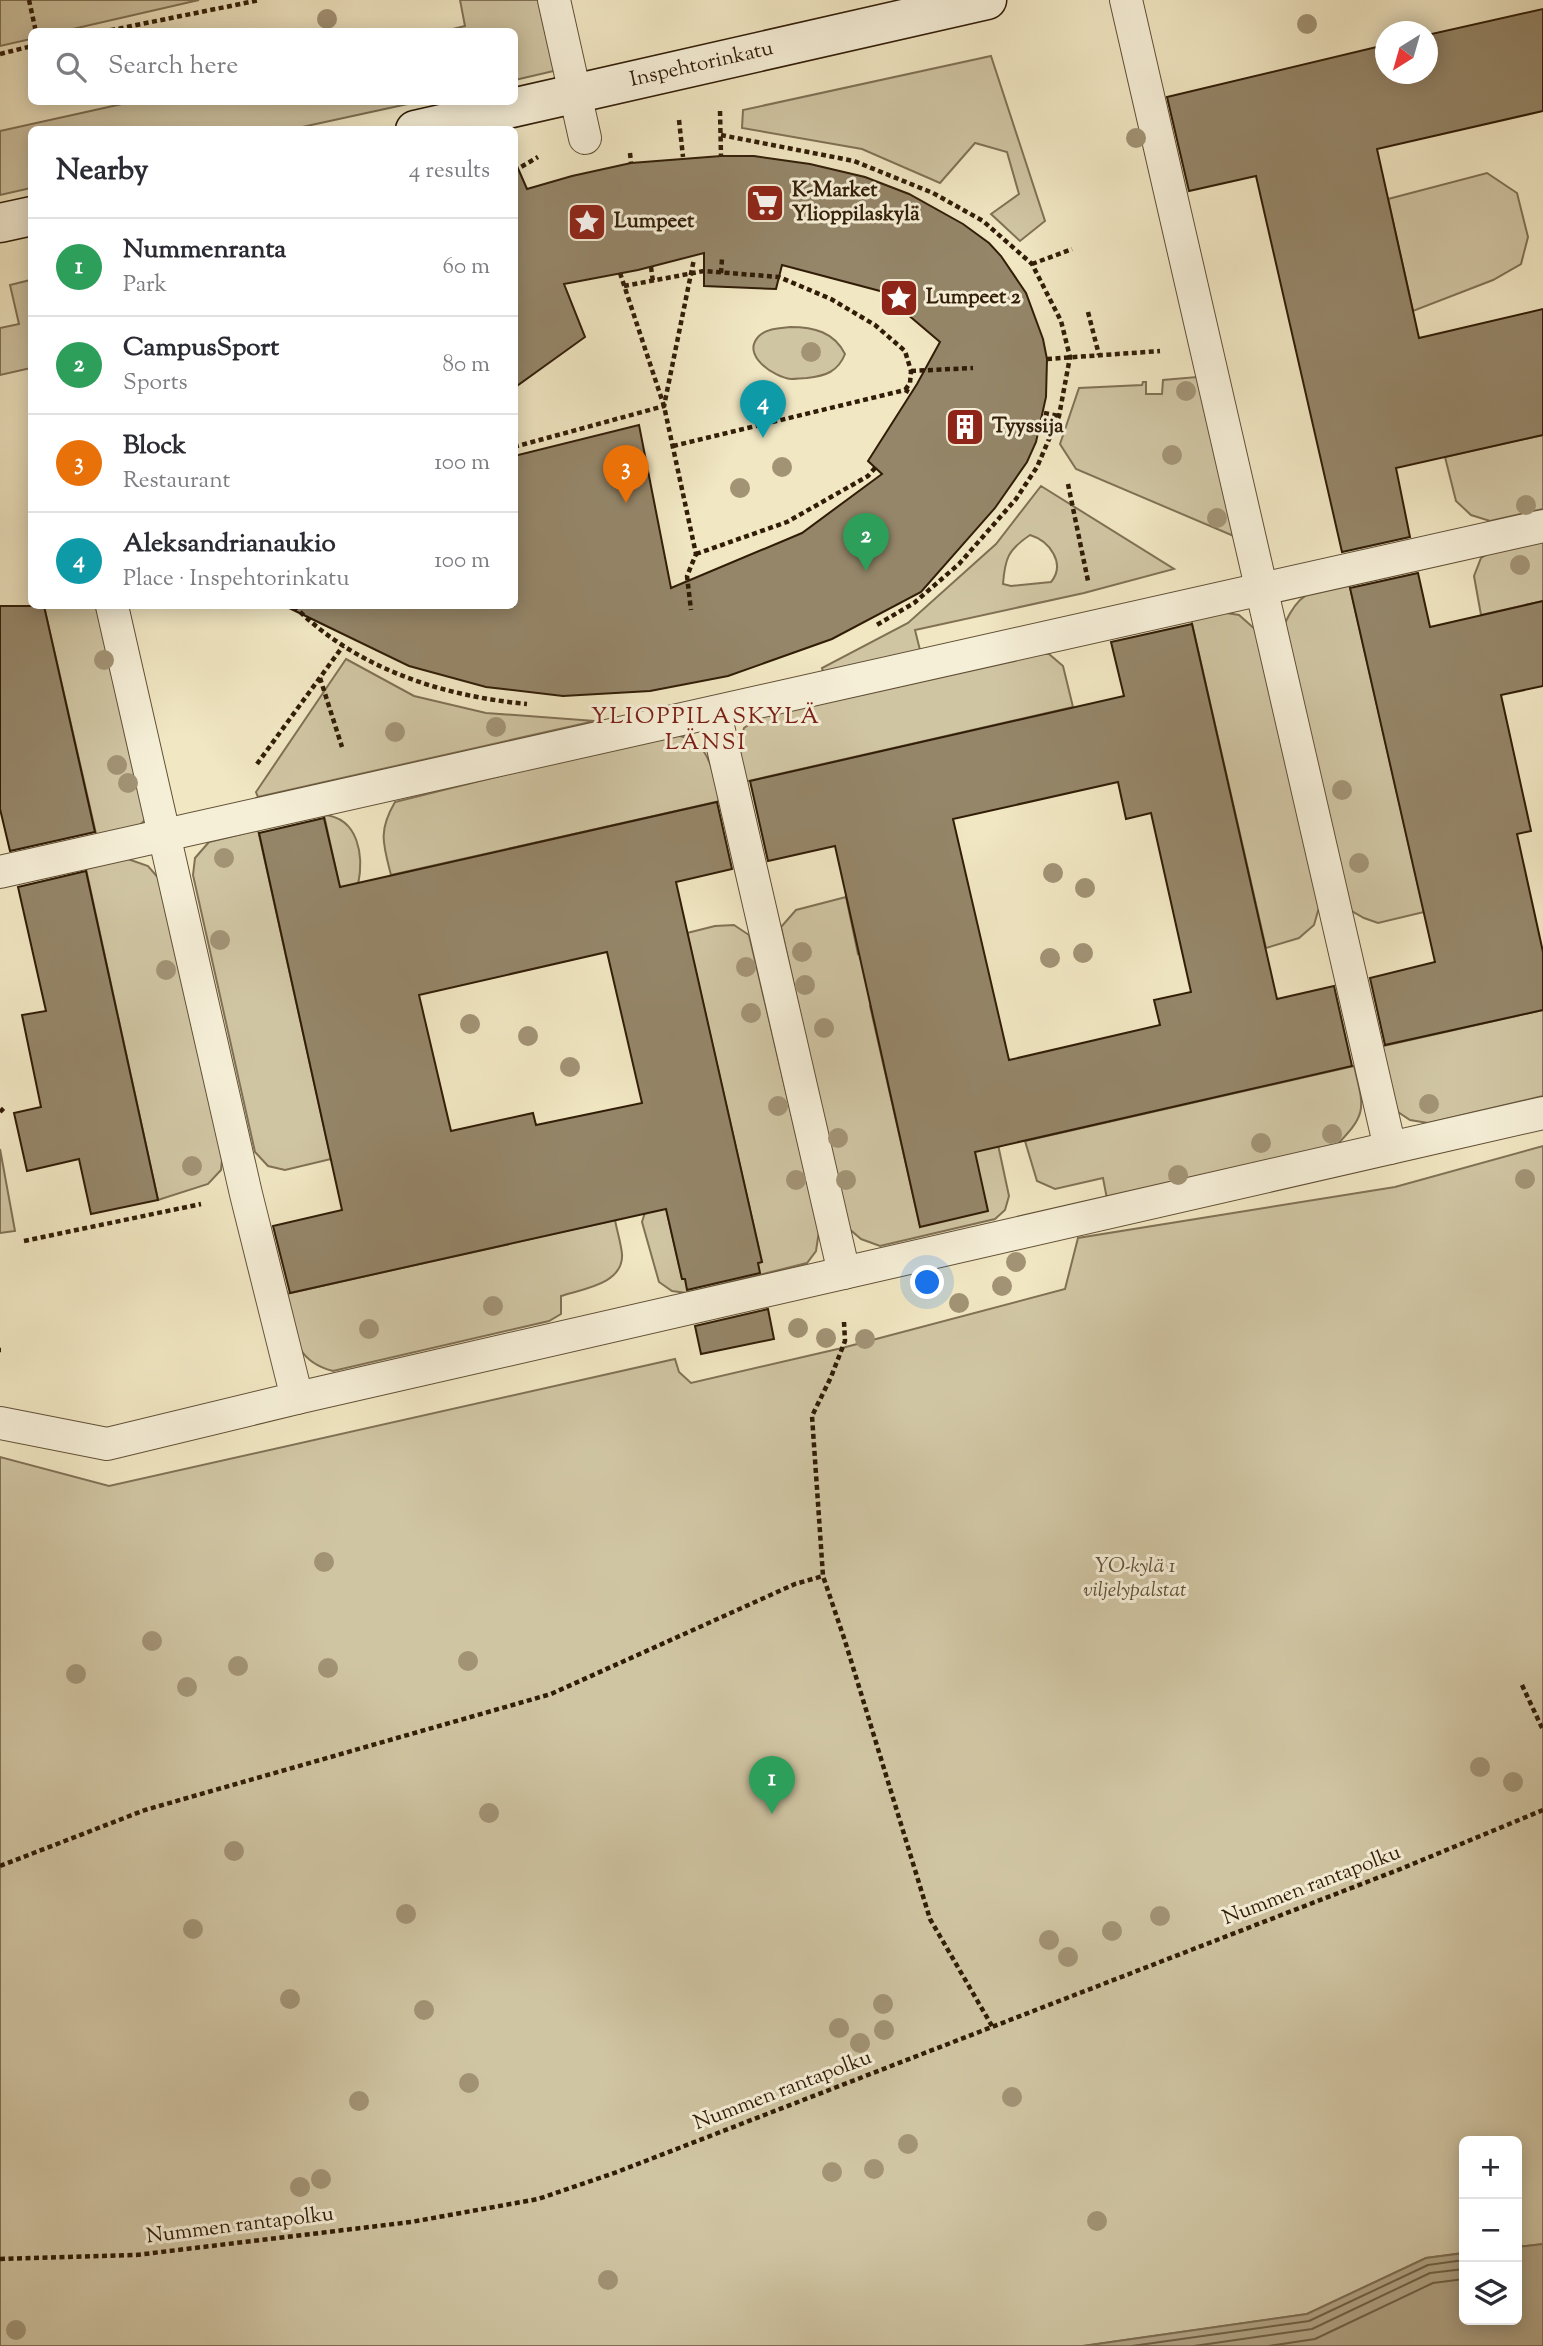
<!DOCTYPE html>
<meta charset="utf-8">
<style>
:root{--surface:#fff;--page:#f2f2f3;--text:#2b2b33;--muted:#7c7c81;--line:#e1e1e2;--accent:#8f2418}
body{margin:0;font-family:"Sorts Mill Goudy",serif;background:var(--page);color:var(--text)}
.controls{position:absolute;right:21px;bottom:21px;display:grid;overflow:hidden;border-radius:10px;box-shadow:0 4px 18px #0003}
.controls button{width:63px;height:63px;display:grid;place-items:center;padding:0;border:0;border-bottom:2px solid var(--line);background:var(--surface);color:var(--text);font:35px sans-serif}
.compass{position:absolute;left:1375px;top:21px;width:63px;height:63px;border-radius:50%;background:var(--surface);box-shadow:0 4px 18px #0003;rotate:217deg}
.you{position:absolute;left:928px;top:1283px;width:24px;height:24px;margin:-18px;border:5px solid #fff;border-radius:50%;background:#1a73e8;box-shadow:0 0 0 10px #1a73e833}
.badge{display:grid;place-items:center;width:46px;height:46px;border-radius:50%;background:var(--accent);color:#fff;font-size:23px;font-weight:700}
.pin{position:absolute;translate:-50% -58px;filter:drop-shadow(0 2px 4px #0008)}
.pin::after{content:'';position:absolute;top:37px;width:24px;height:21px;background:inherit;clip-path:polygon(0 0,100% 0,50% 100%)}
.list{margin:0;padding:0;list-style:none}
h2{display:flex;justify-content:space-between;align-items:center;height:91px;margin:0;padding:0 28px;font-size:30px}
h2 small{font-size:23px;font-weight:400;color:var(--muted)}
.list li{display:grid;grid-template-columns:46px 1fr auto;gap:21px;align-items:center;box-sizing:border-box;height:98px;padding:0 28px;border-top:2px solid var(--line)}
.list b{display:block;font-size:26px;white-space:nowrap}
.list p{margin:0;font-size:23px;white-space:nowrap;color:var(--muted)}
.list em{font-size:23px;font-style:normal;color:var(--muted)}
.icon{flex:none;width:38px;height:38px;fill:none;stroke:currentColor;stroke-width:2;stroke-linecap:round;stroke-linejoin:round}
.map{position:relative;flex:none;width:1543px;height:2346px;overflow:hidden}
.search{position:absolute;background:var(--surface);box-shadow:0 4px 18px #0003;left:28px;top:28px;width:490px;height:77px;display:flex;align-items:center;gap:18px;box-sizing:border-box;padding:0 24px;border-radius:10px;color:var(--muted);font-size:26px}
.panel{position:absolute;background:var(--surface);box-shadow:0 4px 18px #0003;left:28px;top:126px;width:490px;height:483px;border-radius:10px}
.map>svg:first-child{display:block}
.green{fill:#d0c5a3;stroke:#807155;stroke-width:2;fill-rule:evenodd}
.water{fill:#b0a283;stroke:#7d6d51;stroke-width:2}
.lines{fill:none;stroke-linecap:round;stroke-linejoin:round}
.shore{stroke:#706045;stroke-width:2}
.building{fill:#958669;stroke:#311d07;stroke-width:2;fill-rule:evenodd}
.lane-casing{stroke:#615036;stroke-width:34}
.secondary-casing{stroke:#311d07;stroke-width:41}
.path{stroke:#311d07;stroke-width:4.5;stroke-dasharray:5 3.5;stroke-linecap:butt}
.lane{stroke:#f6efd8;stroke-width:32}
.secondary{stroke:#f6efd8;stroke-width:38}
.tree{fill:#a29375}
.labels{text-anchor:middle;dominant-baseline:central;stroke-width:6;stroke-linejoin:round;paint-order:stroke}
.street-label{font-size:21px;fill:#311d07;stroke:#f6efd8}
.poi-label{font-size:21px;font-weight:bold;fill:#311d07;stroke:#f6efd8;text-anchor:start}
.park-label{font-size:21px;font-style:italic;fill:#614f36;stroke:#f6efd8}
.neighbourhood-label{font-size:23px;letter-spacing:2px;fill:#7a1f14;stroke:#f6efd8}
</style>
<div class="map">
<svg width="1543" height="2346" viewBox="0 0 1543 2346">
<rect width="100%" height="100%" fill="#f1e7c3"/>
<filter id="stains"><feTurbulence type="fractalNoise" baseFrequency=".00286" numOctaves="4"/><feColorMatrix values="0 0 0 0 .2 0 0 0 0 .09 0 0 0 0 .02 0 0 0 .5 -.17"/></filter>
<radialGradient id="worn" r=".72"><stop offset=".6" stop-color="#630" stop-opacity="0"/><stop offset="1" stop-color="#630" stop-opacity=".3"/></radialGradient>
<!-- green -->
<g class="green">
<path d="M 0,0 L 199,0 L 64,31 L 32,32 L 31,39 L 0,46 Z"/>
<path d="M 460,0 L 542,0 L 558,70 L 515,80 L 514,32 L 440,32 L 465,26 Z"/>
<path d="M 991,56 L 1045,221 L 1020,241 L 991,214 L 1019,194 L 1007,152 L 975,143 L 940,183 L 862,149 L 742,128 L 743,110 Z"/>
<path d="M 131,102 L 417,102 L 293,129 L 32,130 L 31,188 L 0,195 L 0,131 Z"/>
<path d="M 1487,173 L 1517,193 L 1528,237 L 1521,264 L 1493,280 L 1413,311 L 1388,199 Z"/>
<path d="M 30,280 L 31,368 L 0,375 L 0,328 L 19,324 L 10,285 Z"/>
<path d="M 790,327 C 814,327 834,332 845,354 C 838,372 825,376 807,378 C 802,378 796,379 791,379 C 774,377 740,355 759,336 C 767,328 781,328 790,327 Z"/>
<path d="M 1197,377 L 1236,537 L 1076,469 L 1060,444 L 1079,388 L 1142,385 L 1143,382 L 1146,382 L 1146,394 L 1162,394 L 1163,380 Z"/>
<path d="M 1543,435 L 1543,509 L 1490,521 L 1471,515 L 1456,501 L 1445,457 Z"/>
<path d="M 1041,486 L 1174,569 L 1084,593 L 915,630 L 920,650 L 824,675 L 822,668 L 908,623 L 996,544 ZM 1030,535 C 1050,541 1066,564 1051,582 L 1011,586 L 1003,584 C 1005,558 1008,550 1030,535 Z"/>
<path d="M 1543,537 L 1543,601 L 1481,615 L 1474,576 L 1481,558 L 1501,546 Z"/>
<path d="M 1349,583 L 1424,912 L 1378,923 L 1364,918 L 1350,910 L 1285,623 C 1301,588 1315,591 1349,583 Z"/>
<path d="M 44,606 L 99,606 L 146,819 L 138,827 L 97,838 Z"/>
<path d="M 1220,612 L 1239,615 L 1256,630 L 1320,904 L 1314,925 L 1299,938 L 1266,948 L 1191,619 Z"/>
<path d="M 1029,653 L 1049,654 L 1063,666 L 1073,707 L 744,782 L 738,750 L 744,728 L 764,714 Z"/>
<path d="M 346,659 L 414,696 L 486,713 L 595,721 L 258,797 L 256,792 Z"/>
<path d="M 669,734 C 711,738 711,768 720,801 L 391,875 C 383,844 378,831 395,802 Z"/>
<path d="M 324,815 C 359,818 364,856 358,885 L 342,897 Z"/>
<path d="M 258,830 L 331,1159 L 285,1170 L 268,1166 L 255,1152 L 193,875 L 195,858 L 209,842 Z"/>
<path d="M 125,858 L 148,866 L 161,881 L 223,1151 L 221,1170 L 208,1184 L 158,1200 L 86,869 Z"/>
<path d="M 846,897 L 858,954 L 910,943 L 922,994 L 870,1006 L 920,1226 L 969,1127 L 997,1140 L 1009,1196 L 1005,1210 L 995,1219 L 880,1246 L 861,1239 L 847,1227 L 781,927 L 796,910 Z"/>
<path d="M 734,925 L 749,935 L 819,1231 L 816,1251 L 807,1263 L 687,1293 L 672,1291 L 659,1282 L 642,1222 L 646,1209 L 664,1199 L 682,1279 L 762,1262 L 687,933 L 715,926 Z"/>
<path d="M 1543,1010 L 1543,1096 L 1428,1123 L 1410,1120 L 1395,1110 L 1379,1047 Z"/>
<path d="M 1354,1066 C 1365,1111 1367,1114 1334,1148 L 1107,1199 L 1103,1178 L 1055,1189 L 1037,1181 L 1025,1141 Z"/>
<path d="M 1543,1146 L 1543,2244 L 1517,2247 L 1517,2141 L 1464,2141 L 1464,2253 L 1426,2258 L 1307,2314 L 1083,2346 L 0,2346 L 0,1457 L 109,1486 L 675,1359 L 679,1372 L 691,1383 L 842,1348 L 1065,1289 L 1078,1238 L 1395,1187 Z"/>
<path d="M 0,1149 L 15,1231 L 0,1233 Z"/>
<path d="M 615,1220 C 617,1231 621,1243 622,1254 C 624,1284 582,1289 561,1296 L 561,1314 L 549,1321 L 333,1371 C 291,1360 294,1330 286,1294 Z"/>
</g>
<!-- water -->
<path class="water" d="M 1543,2244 L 1543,2346 L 1083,2346 L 1307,2314 L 1426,2258 L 1464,2253 L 1464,2320 L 1517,2320 L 1517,2247 Z"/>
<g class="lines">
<!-- shore -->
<g class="shore">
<path d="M 1132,2346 L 1309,2321 L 1428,2265 L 1464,2260"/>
<path d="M 1194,2346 L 1312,2329 L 1430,2273 L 1464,2269"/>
<path d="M 1269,2346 L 1315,2339 L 1433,2283 L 1464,2279"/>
</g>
</g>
<!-- building -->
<g class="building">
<path d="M 1543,9 L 1543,111 L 1377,149 L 1419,338 L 1543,309 L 1543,435 L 1396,468 L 1410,537 L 1342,552 L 1256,176 L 1189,191 L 1167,97 L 1385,45 L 1385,74 L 1427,74 L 1427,35 Z"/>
<path d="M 721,156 L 754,156 L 810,164 L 865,177 L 909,194 L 963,224 L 989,243 L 1001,256 L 1026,293 L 1043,339 L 1047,359 L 1046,397 L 1036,442 L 1027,462 L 995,508 L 921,592 L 832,639 L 728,676 L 650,691 L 563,696 L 486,687 L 409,666 L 285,606 L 514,606 L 514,456 L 639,425 L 671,588 L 802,533 L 882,474 L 868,461 L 917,384 L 940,342 L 880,291 L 782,265 L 776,289 L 704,286 L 704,253 L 638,270 L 564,284 L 585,337 L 514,388 L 514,166 L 517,166 L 527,189 L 572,176 L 631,163 Z"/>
<path d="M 1418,573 L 1430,627 L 1543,601 L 1543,686 L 1501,695 L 1531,831 L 1517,834 L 1543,952 L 1543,1010 L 1385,1045 L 1370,978 L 1435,962 L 1350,588 Z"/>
<path d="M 0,606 L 44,606 L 95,832 L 10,851 L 0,809 Z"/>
<path d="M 1192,624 L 1277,999 L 1334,986 L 1352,1066 L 975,1152 L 988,1211 L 920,1227 L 835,846 L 768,861 L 750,781 L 1124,696 L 1111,642 ZM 1118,782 L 1126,819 L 1151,813 L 1191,992 L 1154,1000 L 1160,1025 L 1009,1060 L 953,819 Z"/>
<path d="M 717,802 L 732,869 L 676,882 L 762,1262 L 758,1263 L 760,1273 L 687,1290 L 685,1279 L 682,1279 L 666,1209 L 290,1293 L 273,1226 L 342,1210 L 259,833 L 324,818 L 340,887 ZM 607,952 L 642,1103 L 536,1125 L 533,1113 L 451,1131 L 419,995 Z"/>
<path d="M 86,871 L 158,1200 L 91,1214 L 79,1159 L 27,1171 L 14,1113 L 41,1107 L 22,1015 L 46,1011 L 18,887 Z"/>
<path d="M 768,1309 L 774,1339 L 701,1354 L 695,1326 Z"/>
</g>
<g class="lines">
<!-- lane casing -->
<g class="lane-casing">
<g id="lane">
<path d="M 554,0 L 585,138"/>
<path d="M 1126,0 L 1390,1148"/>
<path d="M 715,713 L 844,1273"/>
<path d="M 0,872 L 1543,526"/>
<path d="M 297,1398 L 1543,1113"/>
<path d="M 0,1423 L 107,1444 L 297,1398 L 246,1194 L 112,606"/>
</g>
</g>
<!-- secondary casing -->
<g class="secondary-casing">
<g id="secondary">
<path id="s1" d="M 415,130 L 987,0"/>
<path d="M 0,223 L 32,216"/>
</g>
</g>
<!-- path -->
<g class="path">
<path d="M 29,0 L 36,32"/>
<path d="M 102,32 L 260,0"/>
<path d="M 0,54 L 32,46"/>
<path d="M 720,111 L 721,156"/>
<path d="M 679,120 L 683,157"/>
<path d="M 721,135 L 854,161 L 933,193 L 983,221 L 1032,264 L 1061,321 L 1070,357 L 1059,416 L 1037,467 L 1016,499 L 959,564 L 914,603 L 875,626"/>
<path d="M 630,153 L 631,163"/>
<path d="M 514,171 L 538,157"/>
<path d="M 1032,264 L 1072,249"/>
<path d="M 651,267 L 653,282"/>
<path d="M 620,273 L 664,406 L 696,554 L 687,576 L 691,610"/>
<path d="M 721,273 L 722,259"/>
<path d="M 624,286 L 704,271 L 779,277 L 831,299 L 875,325 L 905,351 L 911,371 L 910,383 L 905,390"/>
<path d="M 1088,312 L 1099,355"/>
<path d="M 1047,359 L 1160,351"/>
<path d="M 911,371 L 973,368"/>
<path d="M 1044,413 L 1059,416"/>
<path d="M 673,446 L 905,390 L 911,393"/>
<path d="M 514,447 L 664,406 L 694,259"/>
<path d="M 1068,484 L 1088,581"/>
<path d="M 696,554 L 787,522 L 868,476 L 875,468"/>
<path d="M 294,606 C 355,668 441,696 527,704"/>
<path d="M 320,678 L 342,747"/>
<path d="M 257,764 L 343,646"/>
<path d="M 0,1112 L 4,1108"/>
<path d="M 24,1241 L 201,1204"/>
<path d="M 844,1322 L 845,1341 L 831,1377 L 812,1416 L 823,1576 L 845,1641 L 930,1919 L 992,2026"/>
<path d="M 0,1350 L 1,1350"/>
<path d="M 1522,1685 L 1543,1730"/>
<path d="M 0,1866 L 145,1810 L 551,1694 L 795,1584 L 823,1576"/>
<path d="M 0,2259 L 136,2255 L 411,2222 L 538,2199 L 617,2172 L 1403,1868 L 1543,1810"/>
</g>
<!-- lane -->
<use href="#lane" class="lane"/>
<!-- secondary -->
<use href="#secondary" class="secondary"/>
</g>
<!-- trees -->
<g class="tree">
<circle cx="327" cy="19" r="10"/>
<circle cx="1307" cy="24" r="10"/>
<circle cx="1136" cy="138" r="10"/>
<circle cx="811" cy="352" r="10"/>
<circle cx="1186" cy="391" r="10"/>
<circle cx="1172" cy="455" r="10"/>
<circle cx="782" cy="467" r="10"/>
<circle cx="740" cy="488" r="10"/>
<circle cx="1526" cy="505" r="10"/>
<circle cx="1217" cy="518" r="10"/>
<circle cx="1520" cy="565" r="10"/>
<circle cx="104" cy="660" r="10"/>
<circle cx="496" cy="727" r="10"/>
<circle cx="395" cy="732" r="10"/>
<circle cx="117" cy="765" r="10"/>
<circle cx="128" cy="783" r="10"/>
<circle cx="1342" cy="790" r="10"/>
<circle cx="224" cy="858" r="10"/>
<circle cx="1359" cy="863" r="10"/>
<circle cx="1053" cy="873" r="10"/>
<circle cx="1085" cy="888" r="10"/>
<circle cx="220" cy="940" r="10"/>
<circle cx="802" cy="952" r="10"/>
<circle cx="1083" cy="953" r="10"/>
<circle cx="1050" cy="958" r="10"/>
<circle cx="746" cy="967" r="10"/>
<circle cx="166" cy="970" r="10"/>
<circle cx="805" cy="985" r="10"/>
<circle cx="751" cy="1013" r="10"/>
<circle cx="470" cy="1024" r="10"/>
<circle cx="824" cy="1028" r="10"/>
<circle cx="528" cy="1036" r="10"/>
<circle cx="570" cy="1067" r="10"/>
<circle cx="1429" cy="1104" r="10"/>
<circle cx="778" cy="1106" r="10"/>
<circle cx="1332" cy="1134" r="10"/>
<circle cx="838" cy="1138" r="10"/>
<circle cx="1261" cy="1143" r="10"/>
<circle cx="192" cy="1166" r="10"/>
<circle cx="1178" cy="1175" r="10"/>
<circle cx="1525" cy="1179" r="10"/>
<circle cx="796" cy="1180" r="10"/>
<circle cx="846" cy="1180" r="10"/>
<circle cx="1016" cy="1262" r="10"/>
<circle cx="1002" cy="1286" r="10"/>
<circle cx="959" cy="1303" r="10"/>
<circle cx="493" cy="1306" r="10"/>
<circle cx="798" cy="1328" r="10"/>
<circle cx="369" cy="1329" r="10"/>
<circle cx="826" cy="1338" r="10"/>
<circle cx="865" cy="1339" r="10"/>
<circle cx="324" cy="1562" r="10"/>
<circle cx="152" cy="1641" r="10"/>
<circle cx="468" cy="1661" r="10"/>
<circle cx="238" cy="1666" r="10"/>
<circle cx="328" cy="1668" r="10"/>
<circle cx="76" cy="1674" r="10"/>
<circle cx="187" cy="1687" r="10"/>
<circle cx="1480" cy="1767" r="10"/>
<circle cx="1513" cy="1782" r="10"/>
<circle cx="489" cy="1813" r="10"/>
<circle cx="234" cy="1851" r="10"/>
<circle cx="406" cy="1914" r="10"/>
<circle cx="1160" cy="1916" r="10"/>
<circle cx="193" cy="1929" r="10"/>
<circle cx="1112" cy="1931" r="10"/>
<circle cx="1049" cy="1940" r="10"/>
<circle cx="1068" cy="1957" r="10"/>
<circle cx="290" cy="1999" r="10"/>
<circle cx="883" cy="2004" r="10"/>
<circle cx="424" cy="2010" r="10"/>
<circle cx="839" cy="2028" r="10"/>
<circle cx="884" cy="2030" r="10"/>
<circle cx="860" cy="2043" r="10"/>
<circle cx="469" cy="2083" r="10"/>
<circle cx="1012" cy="2097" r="10"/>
<circle cx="359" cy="2101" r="10"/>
<circle cx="908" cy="2144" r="10"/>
<circle cx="874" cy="2169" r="10"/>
<circle cx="832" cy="2172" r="10"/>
<circle cx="321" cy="2179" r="10"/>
<circle cx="300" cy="2187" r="10"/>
<circle cx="1097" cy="2221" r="10"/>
<circle cx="608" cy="2280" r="10"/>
<circle cx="16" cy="2330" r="10"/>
</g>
<!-- icons -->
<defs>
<g id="supermarket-square" transform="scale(2.0125)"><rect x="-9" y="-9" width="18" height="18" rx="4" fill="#8f2418" stroke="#f6efd8"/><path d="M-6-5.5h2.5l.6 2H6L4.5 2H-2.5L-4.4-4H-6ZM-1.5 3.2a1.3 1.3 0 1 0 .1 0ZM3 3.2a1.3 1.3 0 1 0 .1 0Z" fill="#fff"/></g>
<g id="sight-square" transform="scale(2.0125)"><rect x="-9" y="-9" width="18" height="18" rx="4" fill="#8f2418" stroke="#f6efd8"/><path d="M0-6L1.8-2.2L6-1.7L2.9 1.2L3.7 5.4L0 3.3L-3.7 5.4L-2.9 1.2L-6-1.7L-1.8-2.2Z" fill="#fff"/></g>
<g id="building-square" transform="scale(2.0125)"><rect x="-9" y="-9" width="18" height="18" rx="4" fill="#8f2418" stroke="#f6efd8"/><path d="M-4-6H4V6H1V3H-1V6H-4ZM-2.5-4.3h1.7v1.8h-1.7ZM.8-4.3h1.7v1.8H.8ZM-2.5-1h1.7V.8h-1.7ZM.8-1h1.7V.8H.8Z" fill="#fff"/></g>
</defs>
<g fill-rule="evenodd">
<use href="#supermarket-square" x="765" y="203"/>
<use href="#sight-square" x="587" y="222"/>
<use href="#sight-square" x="899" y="298"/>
<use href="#building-square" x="965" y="427"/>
</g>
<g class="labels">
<!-- street labels -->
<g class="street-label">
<text stroke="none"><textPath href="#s1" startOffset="294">Inspehtorinkatu</textPath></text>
<text transform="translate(1312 1886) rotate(-21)">Nummen rantapolku</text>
<text transform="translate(783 2091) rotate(-21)">Nummen rantapolku</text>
<text transform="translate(240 2226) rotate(-7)">Nummen rantapolku</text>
</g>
<!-- poi labels -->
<g class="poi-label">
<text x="792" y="191">K-Market<tspan x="792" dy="24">Ylioppilaskylä</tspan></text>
<text x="614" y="222">Lumpeet</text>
<text x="926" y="298">Lumpeet 2</text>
<text x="992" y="427">Tyyssija</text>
</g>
<!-- park labels -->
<g class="park-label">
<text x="1135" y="1567">YO-kylä 1<tspan x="1135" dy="24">viljelypalstat</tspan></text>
</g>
<!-- neighbourhood labels -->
<g class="neighbourhood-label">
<text x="706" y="717">YLIOPPILASKYLÄ<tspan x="706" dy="26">LÄNSI</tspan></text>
</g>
</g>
<rect width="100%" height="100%" filter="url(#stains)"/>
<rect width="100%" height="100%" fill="url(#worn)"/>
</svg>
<div class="controls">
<button>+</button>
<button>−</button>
<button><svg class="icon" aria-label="layers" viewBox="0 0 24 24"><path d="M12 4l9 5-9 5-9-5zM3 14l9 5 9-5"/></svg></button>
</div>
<svg class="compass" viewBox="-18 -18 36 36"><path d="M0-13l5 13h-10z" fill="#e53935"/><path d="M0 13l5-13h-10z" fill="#7c7c81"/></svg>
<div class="you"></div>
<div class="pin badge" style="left:772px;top:1814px;background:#2e9e5b">1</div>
<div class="pin badge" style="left:866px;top:571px;background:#2e9e5b">2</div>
<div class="pin badge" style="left:626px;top:503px;background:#e8710a">3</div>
<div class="pin badge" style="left:763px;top:438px;background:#0f9aa8">4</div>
<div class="search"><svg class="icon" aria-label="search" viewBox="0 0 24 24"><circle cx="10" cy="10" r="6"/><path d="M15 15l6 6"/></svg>Search here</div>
<section class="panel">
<h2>Nearby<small>4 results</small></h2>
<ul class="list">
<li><span class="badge" style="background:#2e9e5b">1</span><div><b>Nummenranta</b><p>Park</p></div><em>60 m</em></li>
<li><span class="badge" style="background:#2e9e5b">2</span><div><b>CampusSport</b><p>Sports</p></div><em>80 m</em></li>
<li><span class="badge" style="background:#e8710a">3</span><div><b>Block</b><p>Restaurant</p></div><em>100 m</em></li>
<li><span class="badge" style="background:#0f9aa8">4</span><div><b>Aleksandrianaukio</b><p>Place · Inspehtorinkatu</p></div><em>100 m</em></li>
</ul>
</section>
</div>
